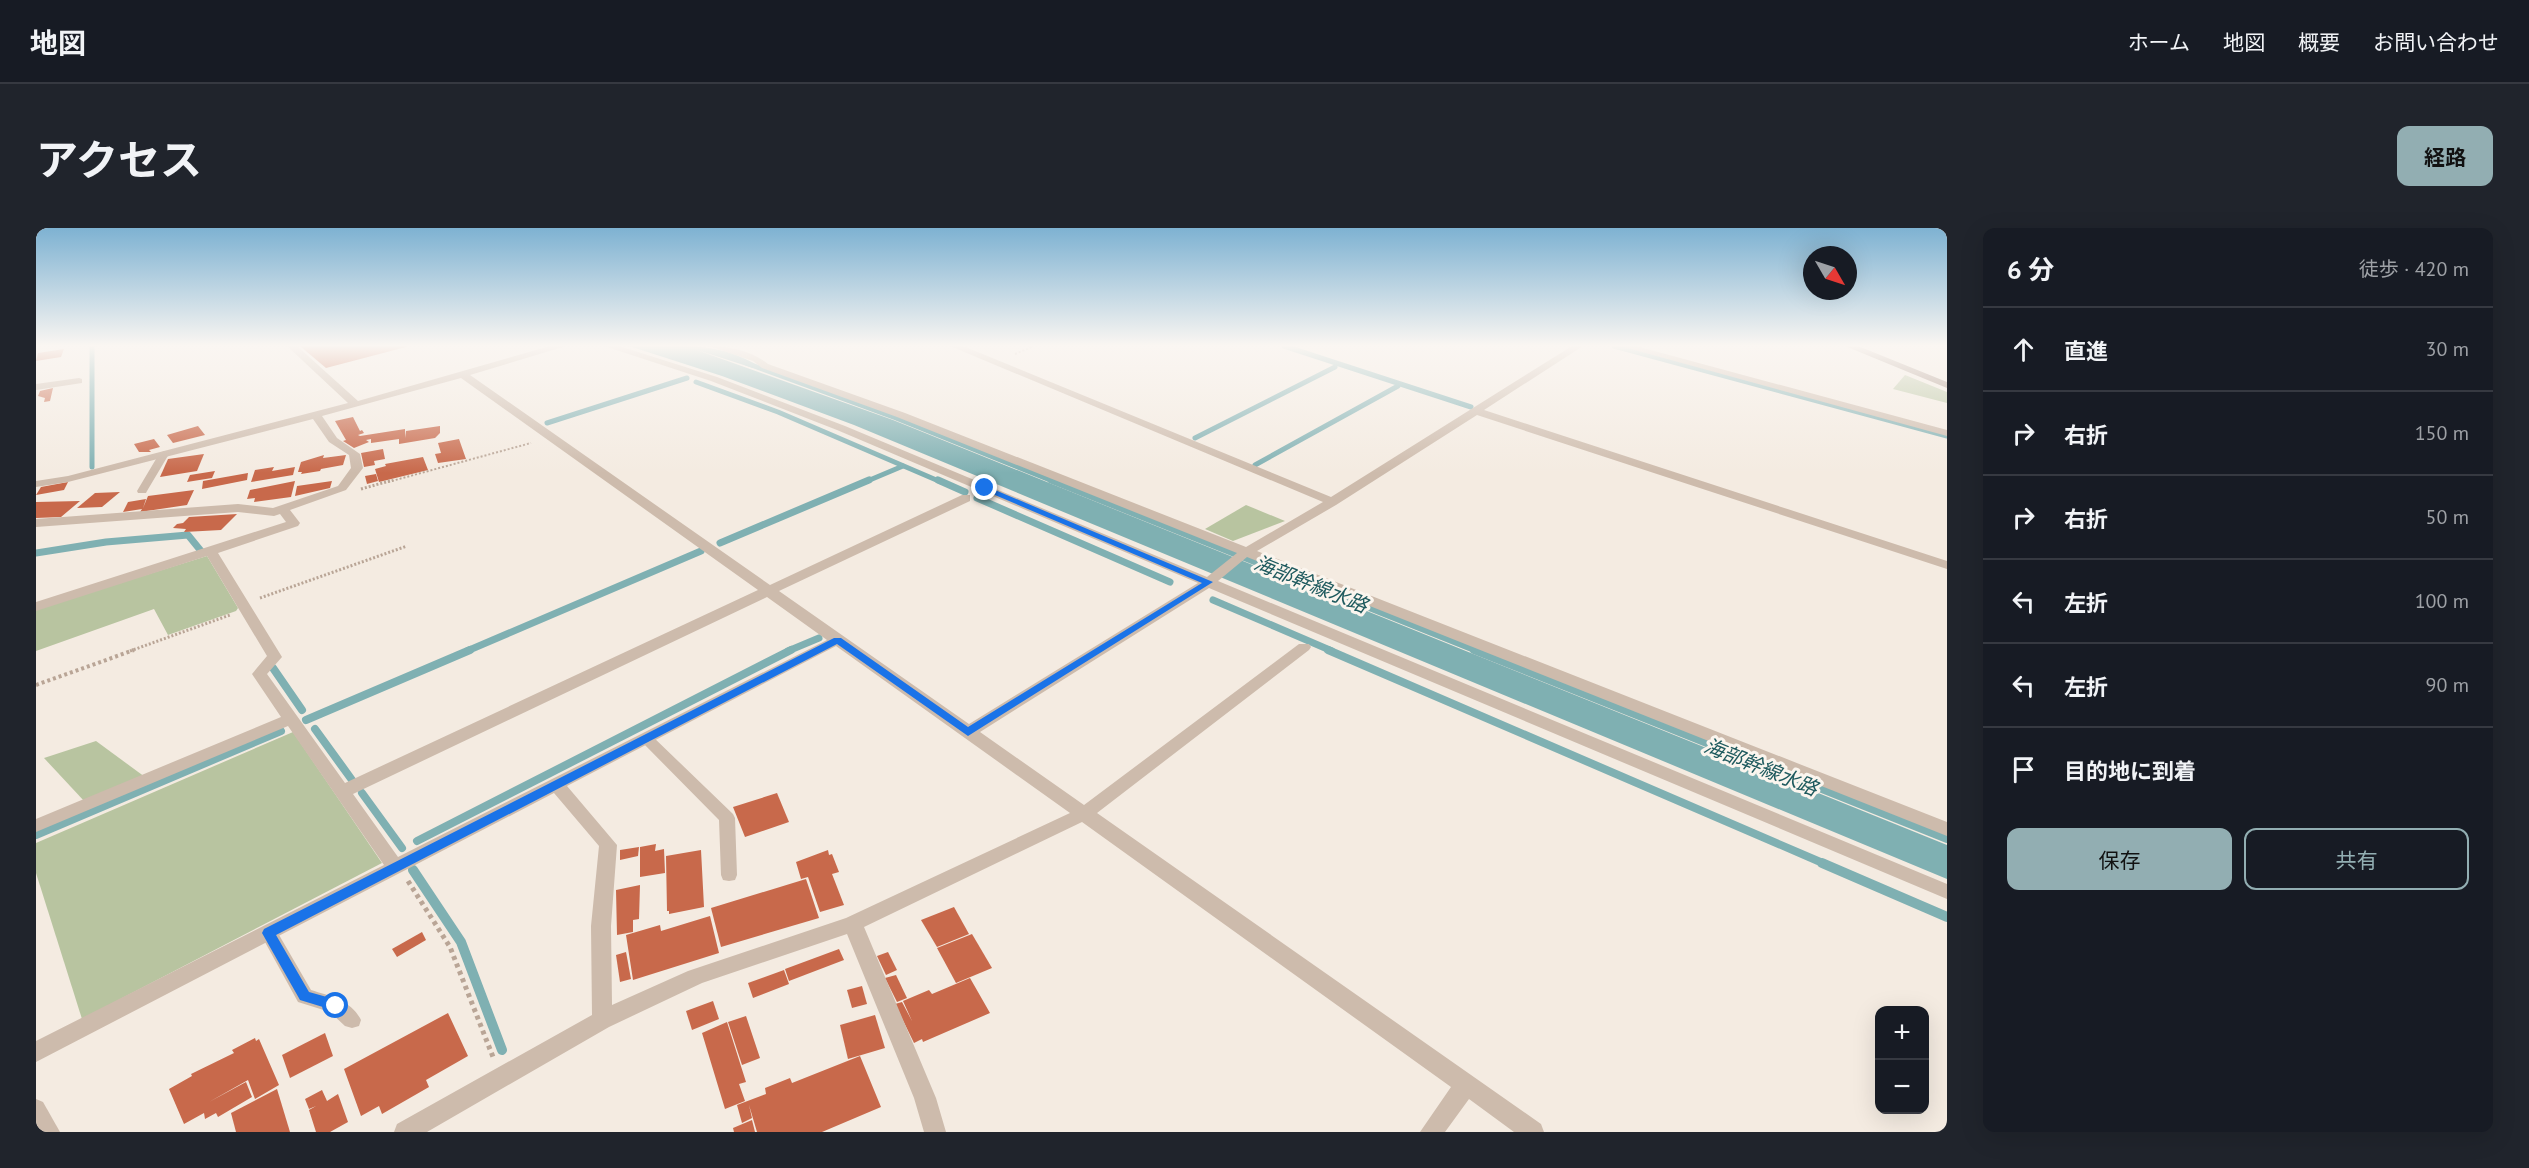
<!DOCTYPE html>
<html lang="ja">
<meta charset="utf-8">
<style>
:root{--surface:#171b24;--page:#20242c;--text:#f1f3f6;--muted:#9ea1a6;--line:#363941;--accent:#92aeb2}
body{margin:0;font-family:"PT Sans","Noto Sans JP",sans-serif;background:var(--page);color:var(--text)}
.controls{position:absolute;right:18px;bottom:18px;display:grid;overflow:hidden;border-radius:12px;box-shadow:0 6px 24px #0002}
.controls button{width:54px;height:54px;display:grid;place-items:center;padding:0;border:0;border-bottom:2px solid var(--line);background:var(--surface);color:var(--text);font:30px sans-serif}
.compass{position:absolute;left:1767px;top:18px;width:54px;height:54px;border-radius:50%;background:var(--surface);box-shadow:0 6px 24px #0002;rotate:129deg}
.stop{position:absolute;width:18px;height:18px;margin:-14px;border:4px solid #1a73e8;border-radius:50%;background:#fff}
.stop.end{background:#1a73e8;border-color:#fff;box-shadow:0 2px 6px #0008}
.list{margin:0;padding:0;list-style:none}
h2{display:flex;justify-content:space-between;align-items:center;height:78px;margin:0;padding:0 24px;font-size:26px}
h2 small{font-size:20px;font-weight:400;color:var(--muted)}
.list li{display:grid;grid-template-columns:39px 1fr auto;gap:18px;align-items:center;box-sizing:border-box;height:84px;padding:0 24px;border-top:2px solid var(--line)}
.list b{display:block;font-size:22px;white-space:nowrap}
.list em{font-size:20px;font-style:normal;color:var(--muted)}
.actions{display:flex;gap:12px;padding:18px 24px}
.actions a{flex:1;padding:14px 0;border:2px solid var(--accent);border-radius:12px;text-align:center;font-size:21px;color:var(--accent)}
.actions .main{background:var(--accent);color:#111}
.icon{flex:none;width:33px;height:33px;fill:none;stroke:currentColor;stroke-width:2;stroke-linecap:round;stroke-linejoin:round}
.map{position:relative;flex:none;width:1911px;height:904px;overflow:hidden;border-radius:12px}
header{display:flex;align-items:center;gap:36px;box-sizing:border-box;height:84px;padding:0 30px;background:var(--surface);border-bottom:2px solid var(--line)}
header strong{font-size:28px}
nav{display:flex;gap:33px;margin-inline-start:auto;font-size:21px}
.intro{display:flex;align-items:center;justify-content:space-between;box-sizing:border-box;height:144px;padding:0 36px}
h1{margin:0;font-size:42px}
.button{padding:15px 27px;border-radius:12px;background:var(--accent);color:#111;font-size:21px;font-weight:700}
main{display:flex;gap:36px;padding:0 36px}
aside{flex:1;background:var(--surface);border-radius:12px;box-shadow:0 6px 24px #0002}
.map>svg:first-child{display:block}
.green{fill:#b8c4a0}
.water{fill:#7fb0b2}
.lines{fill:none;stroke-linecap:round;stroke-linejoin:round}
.stream-far3{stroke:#7fb0b2;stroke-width:5}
.stream-far2{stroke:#7fb0b2;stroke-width:7}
.stream-far1{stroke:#7fb0b2;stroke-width:8}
.stream{stroke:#7fb0b2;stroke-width:10}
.building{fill:#c8694b}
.path-far3{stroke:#b9a596;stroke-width:2;stroke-dasharray:2 2;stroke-linecap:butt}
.path-far2{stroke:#b9a596;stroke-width:3;stroke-dasharray:2 2;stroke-linecap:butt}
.path-far1{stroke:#b9a596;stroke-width:4;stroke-dasharray:3 3;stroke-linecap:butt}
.path{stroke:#b9a596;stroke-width:5;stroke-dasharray:4 4;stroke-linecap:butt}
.service{fill:#cdbbac;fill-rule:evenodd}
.minor{fill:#cdbbac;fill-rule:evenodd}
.secondary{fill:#a18a7d;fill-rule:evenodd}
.route{fill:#1a73e8}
.labels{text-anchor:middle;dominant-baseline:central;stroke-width:6;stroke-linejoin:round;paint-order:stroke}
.water-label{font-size:20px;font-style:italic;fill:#1f5a5e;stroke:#fbf5ee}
</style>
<header>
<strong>地図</strong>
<nav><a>ホーム</a><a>地図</a><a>概要</a><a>お問い合わせ</a></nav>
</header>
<div class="intro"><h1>アクセス</h1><a class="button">経路</a></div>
<main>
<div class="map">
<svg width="1911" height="904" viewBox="0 0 1911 904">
<rect width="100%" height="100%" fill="#f4ebe1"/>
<!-- green -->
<g class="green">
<path d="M 1869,147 L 1911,164 L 1911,175 L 1857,161 Z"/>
<path d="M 1210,277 L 1249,293 L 1197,313 L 1169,301 Z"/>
<path d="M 171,328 L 202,380 L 200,383 L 132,407 L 118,381 L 0,423 L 0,381 Z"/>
<path d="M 257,504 L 346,635 L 46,791 L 0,645 L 0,615 Z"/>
<path d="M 60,513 L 109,549 L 49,574 L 8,530 Z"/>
</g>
<!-- water -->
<path class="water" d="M 593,118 C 637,118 684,113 722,138 L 717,140 L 658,121 L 857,192 L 1911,617 L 1911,651 L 818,197 L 686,148 Z"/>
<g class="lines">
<!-- stream-far3 -->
<g class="stream-far3">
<path d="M 56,118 L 56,239"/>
<path d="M 1248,118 L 1435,179"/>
<path d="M 1578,118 L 1911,208"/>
<path d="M 710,135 L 860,190 L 1019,254"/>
<path d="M 660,154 L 742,184 L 905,254"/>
<path d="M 511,195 L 651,150"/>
<path d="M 1159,210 L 1299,139"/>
<path d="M 1219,237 L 1362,158"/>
<path d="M 829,254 L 867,238"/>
</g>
<!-- stream-far2 -->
<g class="stream-far2">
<path d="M 902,252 L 929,264"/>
<path d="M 1015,252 L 1442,423"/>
<path d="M 941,270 L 1134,354"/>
<path d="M 684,315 L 833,252"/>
<path d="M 0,325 L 70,314 L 152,307 L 165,323"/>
<path d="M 1177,372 L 1296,423"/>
<path d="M 431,423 L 665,323"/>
<path d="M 752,423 L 783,410"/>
</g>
<!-- stream-far1 -->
<g class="stream-far1">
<path d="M 1292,422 L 1789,636"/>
<path d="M 1438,422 L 1911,611"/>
<path d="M 237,440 L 266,482"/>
<path d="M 270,492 L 434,422"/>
<path d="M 279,501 L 316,552"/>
<path d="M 326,565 L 366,620"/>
<path d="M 0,607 L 245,503"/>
<path d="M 381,613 L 755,422"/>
</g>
<!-- stream -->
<g class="stream">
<path d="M 1786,635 L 1911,689"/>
<path d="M 377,642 L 425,714 L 466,822"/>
</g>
</g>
<!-- building -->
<g class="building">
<path d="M 264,118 L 370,118 L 370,119 L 290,140 Z"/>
<path d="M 28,121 L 25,129 L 0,133 L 2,125 Z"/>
<path d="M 17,160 L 14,173 L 8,174 L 9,170 L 2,168 L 4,163 Z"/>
<path d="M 317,189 L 324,203 L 326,202 L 328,205 L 322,207 L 324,208 L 369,201 L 369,210 L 370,203 L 404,198 L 404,205 L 399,210 L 363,216 L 363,211 L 335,215 L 335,211 L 330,212 L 333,214 L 318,220 L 307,213 L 310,212 L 299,193 Z"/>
<path d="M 162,198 L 169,207 L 137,215 L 131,207 Z"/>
<path d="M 118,211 L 124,219 L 113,222 L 115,224 L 103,224 L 98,216 Z"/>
<path d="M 423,211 L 430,231 L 402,235 L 399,226 L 405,225 L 402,215 Z"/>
<path d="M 347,221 L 349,231 L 338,233 L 339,237 L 328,239 L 325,225 Z"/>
<path d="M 168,226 L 161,243 L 124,249 L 132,231 Z"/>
<path d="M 288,227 L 287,230 L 310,227 L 307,237 L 285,241 L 284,243 L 265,246 L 266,244 L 262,244 L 265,234 Z"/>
<path d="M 387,229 L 392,242 L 343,254 L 339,241 L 350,238 L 349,236 Z"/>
<path d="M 238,239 L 236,243 L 259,239 L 257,247 L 215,254 L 219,242 Z"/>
<path d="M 179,243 L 176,250 L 151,254 L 154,247 Z"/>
<path d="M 212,245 L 211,252 L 166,261 L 167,253 Z"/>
<path d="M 340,246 L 342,253 L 331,256 L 329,248 Z"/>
<path d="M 259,253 L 255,269 L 218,274 L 219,270 L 211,271 L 214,262 Z"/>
<path d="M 296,253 L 294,260 L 259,268 L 261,258 Z"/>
<path d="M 32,254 L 28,262 L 0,267 L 5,259 Z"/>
<path d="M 158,262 L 151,277 L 104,284 L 106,281 L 87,284 L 92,274 L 110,271 L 107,280 L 112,268 Z"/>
<path d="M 84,264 L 66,279 L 41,280 L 59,265 Z"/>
<path d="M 44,273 L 25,289 L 0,290 L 0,274 Z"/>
<path d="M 201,286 L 185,302 L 148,304 L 150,301 L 137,300 L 141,296 L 147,295 L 153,289 Z"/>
<path d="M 741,565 L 753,594 L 709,609 L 697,579 Z"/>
<path d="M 620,616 L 619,623 L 628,621 L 629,645 L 604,649 L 604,619 Z"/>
<path d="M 603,619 L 602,628 L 584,632 L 584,622 Z"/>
<path d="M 665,622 L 668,679 L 633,686 L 633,683 L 631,683 L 630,628 Z"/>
<path d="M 792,622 L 793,627 L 796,626 L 803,644 L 796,646 L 808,677 L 784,684 L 772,649 L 765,651 L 760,634 Z"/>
<path d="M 770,651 L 783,690 L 685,719 L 675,680 Z"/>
<path d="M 604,657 L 603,691 L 597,692 L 597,704 L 581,707 L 580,662 Z"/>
<path d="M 918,679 L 933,706 L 901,719 L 885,692 Z"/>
<path d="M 674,688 L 683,725 L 597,752 L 590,707 L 624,697 L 625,703 Z"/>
<path d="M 386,704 L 390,712 L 361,729 L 356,721 Z"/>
<path d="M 936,706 L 956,740 L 920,755 L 901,720 Z"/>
<path d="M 803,721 L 808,732 L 753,753 L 749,741 Z"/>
<path d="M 590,724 L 595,751 L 584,754 L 580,727 Z"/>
<path d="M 852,724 L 861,742 L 850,747 L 841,728 Z"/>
<path d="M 748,742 L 753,756 L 717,770 L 712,755 Z"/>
<path d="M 860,747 L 871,770 L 861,774 L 849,750 Z"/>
<path d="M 934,750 L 954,785 L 887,814 L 886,811 L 878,815 L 859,776 L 866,774 L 876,793 L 867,773 L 893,762 L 896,766 Z"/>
<path d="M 826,758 L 831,776 L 816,780 L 811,762 Z"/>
<path d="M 677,773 L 683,791 L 656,802 L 650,783 Z"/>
<path d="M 412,785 L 432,828 L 390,852 L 393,859 L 346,886 L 343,878 L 325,888 L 308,841 Z"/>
<path d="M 839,787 L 849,820 L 812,831 L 804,797 Z"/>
<path d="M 710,788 L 724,830 L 706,837 L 692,794 Z"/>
<path d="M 691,794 L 710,854 L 703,856 L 709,873 L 689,881 L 666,805 Z"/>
<path d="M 289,805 L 297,828 L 254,850 L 246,827 Z"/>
<path d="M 219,810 L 220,813 L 223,811 L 243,857 L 219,871 L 212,852 L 173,874 L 210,854 L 216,869 L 182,889 L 180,885 L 169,891 L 168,885 L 148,896 L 133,861 L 156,848 L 155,846 L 198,825 L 196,822 Z"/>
<path d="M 824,828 L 845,879 L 786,904 L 721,904 L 713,877 L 716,890 L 706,895 L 701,877 L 730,866 L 729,860 L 754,850 L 756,855 Z"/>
<path d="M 241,861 L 254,904 L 200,904 L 195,885 Z"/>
<path d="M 286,862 L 291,873 L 302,866 L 312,894 L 294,904 L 280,904 L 273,882 L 280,878 L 273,881 L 269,871 Z"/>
<path d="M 716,892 L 719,904 L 698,904 L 697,900 Z"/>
</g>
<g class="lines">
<!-- path-far3 -->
<g class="path-far3">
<path d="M 979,126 L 998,118"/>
<path d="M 352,254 L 495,215"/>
</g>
<!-- path-far2 -->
<g class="path-far2">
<path d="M 325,261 L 357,252"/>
<path d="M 224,370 L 371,318"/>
<path d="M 94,423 L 194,387"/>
</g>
<!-- path-far1 -->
<path class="path-far1" d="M 0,457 L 98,422"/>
<!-- path -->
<path class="path" d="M 372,653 L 414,719 L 457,829"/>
<!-- service -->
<g class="service">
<path d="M 43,150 L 46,151 L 46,155 L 0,162 L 0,156 Z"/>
<path d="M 128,223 L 133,226 L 111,263 L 110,265 L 102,265 L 101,263 L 123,226 Z"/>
<path d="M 610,505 L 615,507 L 697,586 L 699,590 L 701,647 L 699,652 L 693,653 L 687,652 L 685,647 L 683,592 L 605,513 L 603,510 L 605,507 Z"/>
<path d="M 233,698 L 239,700 L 275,762 C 294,768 316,773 325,792 L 323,798 L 316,800 L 309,798 L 294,784 L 262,774 L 224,705 L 227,700 Z"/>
<path d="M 0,871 L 7,874 L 24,904 L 3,904 L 0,900 Z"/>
</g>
<!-- minor -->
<g class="minor">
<path d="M 251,118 L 261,118 L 322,173 L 514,118 L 530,118 L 434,147 L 734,357 L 926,267 L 934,267 L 934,273 L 743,363 L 933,496 L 1162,355 L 801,202 L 675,153 L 568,118 L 583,118 L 681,149 L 809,198 L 1171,349 L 1201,325 L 861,189 L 726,140 L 717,133 L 673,118 C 693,118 716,123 732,136 L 869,185 L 1210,319 L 1287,274 L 914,118 L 927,118 L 1295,269 L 1536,118 L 1547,118 L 1448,182 L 1911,333 L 1911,341 L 1441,187 L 1300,277 L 1221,323 L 1911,594 L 1911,608 L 1211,329 L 1182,353 L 1911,656 L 1911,671 L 1173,360 L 944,504 L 1048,577 L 1263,416 L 1273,416 L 1275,419 L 1273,422 L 1061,585 L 1505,896 L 1508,904 L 1478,904 L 1433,871 L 1409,904 L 1384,904 L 1415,859 L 1046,594 L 828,699 L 900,870 L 910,904 L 888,904 L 878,870 L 811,706 L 666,755 L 573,799 L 391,904 L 358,904 L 361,896 L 556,787 L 555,698 L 563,618 L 518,565 L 0,834 L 0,813 L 348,637 L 252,498 L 0,604 L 0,591 L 245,489 L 216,446 L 231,428 L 171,328 L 0,383 L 0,374 L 250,294 L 244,286 L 238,288 L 202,284 L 0,299 L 0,291 L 202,276 L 237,280 L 302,258 L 315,240 L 313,227 L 293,214 L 277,191 L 32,254 L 0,259 L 0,253 L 32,248 L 312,175 ZM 425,150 L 722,362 L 309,555 L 231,446 L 246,429 L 182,325 L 262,298 L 264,295 L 254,282 L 310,262 L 327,240 L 324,226 L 301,210 L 286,188 ZM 731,369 L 791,412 L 362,629 L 317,566 ZM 800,418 L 1034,585 L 810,690 L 652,743 L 576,777 L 575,698 L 581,617 L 531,558 Z"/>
<path d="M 1584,118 L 1600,118 L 1911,202 L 1911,208 Z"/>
</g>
<!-- secondary -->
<path class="secondary" d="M 1809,118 L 1822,118 L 1911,154 L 1911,160 Z"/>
</g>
<!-- sky -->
<linearGradient id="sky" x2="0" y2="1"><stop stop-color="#7eb2d2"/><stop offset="0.48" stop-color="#faf6f2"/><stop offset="1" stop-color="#faf6f2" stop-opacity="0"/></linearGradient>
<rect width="1911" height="245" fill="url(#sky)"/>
<!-- route -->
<path class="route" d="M 947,259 L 952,259 L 1177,354 L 932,508 L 801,416 L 240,707 L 273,764 L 305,773 L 307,778 L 305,782 L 300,783 L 264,772 L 226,705 L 228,701 L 798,410 L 805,410 L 932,499 L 1166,355 L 947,262 Z"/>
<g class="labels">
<!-- water labels -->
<g class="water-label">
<text transform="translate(1275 356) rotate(22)">海部幹線水路</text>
<text transform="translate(1725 539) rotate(22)">海部幹線水路</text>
</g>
</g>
</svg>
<div class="controls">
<button>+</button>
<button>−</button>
</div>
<svg class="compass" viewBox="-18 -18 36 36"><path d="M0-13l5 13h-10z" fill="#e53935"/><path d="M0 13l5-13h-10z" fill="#9ea1a6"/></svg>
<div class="stop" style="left:300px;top:778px"></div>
<div class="stop end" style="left:949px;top:260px"></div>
</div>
<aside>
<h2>6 分<small>徒歩 · 420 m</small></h2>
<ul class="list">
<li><svg class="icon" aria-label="ahead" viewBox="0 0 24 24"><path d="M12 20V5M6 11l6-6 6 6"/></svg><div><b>直進</b></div><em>30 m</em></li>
<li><svg class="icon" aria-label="right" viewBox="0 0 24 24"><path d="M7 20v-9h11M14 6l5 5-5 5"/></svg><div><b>右折</b></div><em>150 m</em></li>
<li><svg class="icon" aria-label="right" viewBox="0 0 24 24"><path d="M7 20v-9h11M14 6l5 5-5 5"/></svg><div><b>右折</b></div><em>50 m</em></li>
<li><svg class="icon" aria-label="left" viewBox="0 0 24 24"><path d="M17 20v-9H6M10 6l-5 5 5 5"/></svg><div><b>左折</b></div><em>100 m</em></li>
<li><svg class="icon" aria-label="left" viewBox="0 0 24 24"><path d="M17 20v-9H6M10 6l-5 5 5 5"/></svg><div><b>左折</b></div><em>90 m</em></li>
<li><svg class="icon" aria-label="arrive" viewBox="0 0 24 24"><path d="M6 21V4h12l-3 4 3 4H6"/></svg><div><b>目的地に到着</b></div></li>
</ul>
<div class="actions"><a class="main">保存</a><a>共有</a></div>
</aside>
</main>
